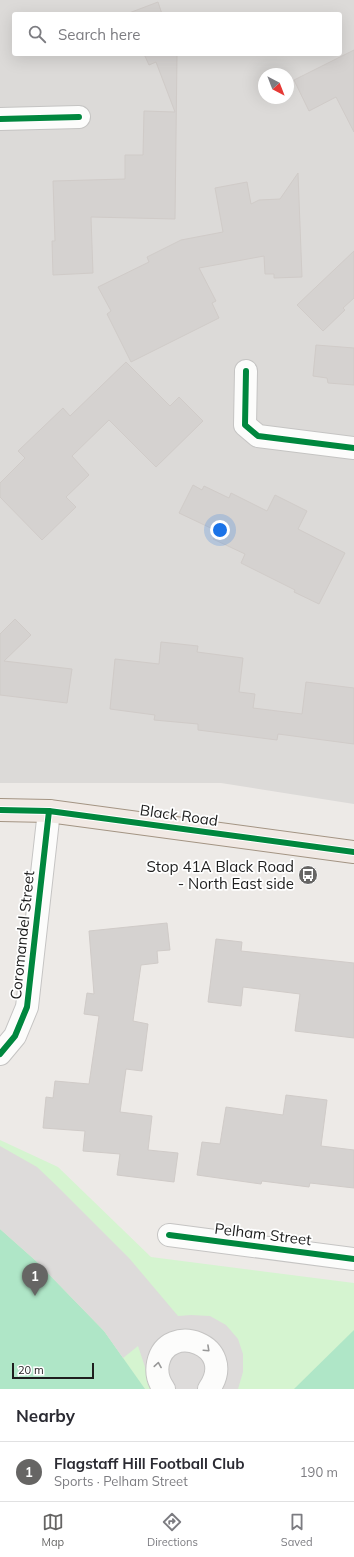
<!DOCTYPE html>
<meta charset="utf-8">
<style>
:root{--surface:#fff;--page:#f2f2f3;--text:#2b2b33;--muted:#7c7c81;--line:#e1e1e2;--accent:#666564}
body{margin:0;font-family:Mulish,sans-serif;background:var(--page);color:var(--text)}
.compass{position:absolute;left:258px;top:68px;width:36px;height:36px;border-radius:50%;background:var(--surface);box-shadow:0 4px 16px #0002;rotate:138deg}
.scale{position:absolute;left:12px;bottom:10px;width:82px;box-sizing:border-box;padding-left:4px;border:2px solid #1e1e1e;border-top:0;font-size:11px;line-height:14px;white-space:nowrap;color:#1e1e1e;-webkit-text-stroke:3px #fff;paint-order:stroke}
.you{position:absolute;left:220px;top:530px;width:14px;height:14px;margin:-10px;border:3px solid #fff;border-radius:50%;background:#1a73e8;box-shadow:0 0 0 6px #1a73e833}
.badge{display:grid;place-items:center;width:26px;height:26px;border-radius:50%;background:var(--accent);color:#fff;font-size:13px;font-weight:700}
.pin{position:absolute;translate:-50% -33px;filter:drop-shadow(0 1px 2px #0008)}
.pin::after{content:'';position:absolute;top:21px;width:14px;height:12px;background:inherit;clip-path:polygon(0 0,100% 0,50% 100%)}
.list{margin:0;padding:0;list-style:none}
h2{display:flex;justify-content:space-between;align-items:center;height:52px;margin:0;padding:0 16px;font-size:17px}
h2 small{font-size:13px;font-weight:400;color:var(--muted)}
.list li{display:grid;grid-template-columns:26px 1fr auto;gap:12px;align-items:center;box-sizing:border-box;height:60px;padding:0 16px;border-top:1px solid var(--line)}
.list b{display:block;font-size:15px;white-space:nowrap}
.list p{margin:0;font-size:13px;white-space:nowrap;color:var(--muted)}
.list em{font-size:13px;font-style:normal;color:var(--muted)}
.icon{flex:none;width:22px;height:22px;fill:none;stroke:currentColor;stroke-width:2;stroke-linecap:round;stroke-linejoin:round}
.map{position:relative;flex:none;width:354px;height:1389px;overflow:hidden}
.search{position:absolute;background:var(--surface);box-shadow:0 4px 16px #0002;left:12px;right:12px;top:12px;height:44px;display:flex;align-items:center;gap:10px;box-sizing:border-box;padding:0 14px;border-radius:4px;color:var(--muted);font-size:15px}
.sheet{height:112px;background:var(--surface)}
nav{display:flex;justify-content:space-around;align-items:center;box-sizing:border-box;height:56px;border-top:1px solid var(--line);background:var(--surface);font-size:11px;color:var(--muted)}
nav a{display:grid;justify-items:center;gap:2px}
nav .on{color:var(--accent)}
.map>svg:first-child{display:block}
.residential{fill:#dcdad8;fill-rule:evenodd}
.park{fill:#d5f4d0}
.pitch{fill:#afe6c7}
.parking{fill:#dddbda}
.building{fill:#d5d2d0;stroke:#d0cbc8}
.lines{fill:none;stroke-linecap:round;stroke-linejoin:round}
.minor-casing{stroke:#c5c4c3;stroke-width:24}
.major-casing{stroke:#a39483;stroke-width:24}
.minor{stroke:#fcfcfb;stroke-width:22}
.major{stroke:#f1e9e4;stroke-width:22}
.cycleway-casing{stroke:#fff;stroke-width:8}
.cycleway{stroke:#00873e;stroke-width:6}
.oneway{stroke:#989898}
.labels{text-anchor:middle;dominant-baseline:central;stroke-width:3.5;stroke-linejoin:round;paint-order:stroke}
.street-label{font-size:15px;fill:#1e1e1e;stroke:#fff}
.poi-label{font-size:15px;fill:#1e1e1e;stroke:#fff;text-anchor:end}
</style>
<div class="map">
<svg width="354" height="1389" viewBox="0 0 354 1389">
<rect width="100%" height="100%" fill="#edeae7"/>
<!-- residential -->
<path class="residential" d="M 0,0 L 354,0 L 354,804 L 221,783 L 0,783 ZM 14,14 L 340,14 L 340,54 L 14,54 ZM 264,74 L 288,74 L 288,98 L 264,98 Z"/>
<!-- park -->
<path class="park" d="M 0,1140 L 58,1167 L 151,1257 L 354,1283 L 354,1389 L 0,1389 Z"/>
<!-- pitch -->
<g class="pitch">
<path d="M 0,1229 L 36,1261 L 104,1331 L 145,1389 L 0,1389 Z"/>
<path d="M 354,1330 L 354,1389 L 294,1389 Z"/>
</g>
<!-- parking -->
<path class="parking" d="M 0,1146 L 37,1167 L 59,1188 L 129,1258 L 178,1316 L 191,1315 L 210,1316 L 226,1325 L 238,1339 L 243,1354 L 243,1372 L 238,1389 L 158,1389 L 146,1370 L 138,1346 L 123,1358 L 104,1331 L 36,1261 L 0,1229 Z"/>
<!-- building -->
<g class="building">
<path d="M 158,2 L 162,14 L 129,14 L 129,13 Z"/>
<path d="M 354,50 L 354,132 L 336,97 L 309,111 L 294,80 Z"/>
<path d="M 144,54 L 177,54 L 175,219 L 91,217 L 93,273 L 53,275 L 52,241 L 55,241 L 53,181 L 125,179 L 125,155 L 143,155 L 144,111 L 175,112 L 156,62 L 149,65 Z"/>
<path d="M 298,173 L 302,277 L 274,278 L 274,274 L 265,274 L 264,256 L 199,268 L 216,301 L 212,303 L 219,318 L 131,362 L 107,314 L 111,311 L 98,287 L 149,262 L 147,257 L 181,240 L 223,232 L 215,188 L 247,182 L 251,204 L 259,200 L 280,199 Z"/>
<path d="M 354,251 L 354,298 L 343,308 L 345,310 L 323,331 L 297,305 Z"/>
<path d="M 316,345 L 354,348 L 354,385 L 328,383 L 327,378 L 313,376 Z"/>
<path d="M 126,362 L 170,406 L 179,397 L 203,421 L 156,467 L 109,420 L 72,456 L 89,475 L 66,497 L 76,507 L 42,540 L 0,497 L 0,483 L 25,458 L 18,451 L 63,408 L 70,416 Z"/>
<path d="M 193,485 L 202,490 L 204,486 L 229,498 L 231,493 L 267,511 L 275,495 L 307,511 L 298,529 L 345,553 L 319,604 L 294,592 L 295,590 L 241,563 L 245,554 L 213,539 L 217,531 L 179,513 Z"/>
<path d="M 15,619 L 31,635 L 4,661 L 72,669 L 67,703 L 0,695 L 0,634 Z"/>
<path d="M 161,642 L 198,646 L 197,652 L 243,658 L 239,692 L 255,694 L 253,708 L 302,714 L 306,682 L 354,688 L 354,744 L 278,734 L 277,740 L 198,730 L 198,724 L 154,720 L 155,715 L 110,709 L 115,659 L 159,664 Z"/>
<path d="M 167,923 L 170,950 L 157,951 L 158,963 L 141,965 L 133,1021 L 148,1024 L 142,1071 L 126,1069 L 120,1112 L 152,1116 L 148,1150 L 178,1153 L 174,1182 L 117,1175 L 120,1154 L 83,1151 L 85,1131 L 43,1128 L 46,1097 L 53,1098 L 55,1081 L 89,1084 L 99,1016 L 84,1014 L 87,993 L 94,994 L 89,931 Z"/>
<path d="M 216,939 L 242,942 L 241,951 L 354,963 L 354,1038 L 295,1031 L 300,994 L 243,987 L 241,1006 L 208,1002 Z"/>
<path d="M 286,1095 L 327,1100 L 321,1146 L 354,1150 L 354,1188 L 310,1183 L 309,1187 L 262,1181 L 261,1184 L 197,1175 L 202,1142 L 220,1144 L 226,1107 L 283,1115 Z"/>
</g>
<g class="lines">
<!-- minor casing -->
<g class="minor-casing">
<g id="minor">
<path d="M 0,119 L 79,117"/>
<path d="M 246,371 L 245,425 L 258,436 L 354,448"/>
<path d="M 0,1054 L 15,1036 L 27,1007 L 49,811"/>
<path d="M 169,1235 L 354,1259"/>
<path d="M 164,1389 C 158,1381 156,1373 158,1363 C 167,1320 239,1345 209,1389"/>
</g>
</g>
<!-- major casing -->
<g class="major-casing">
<path id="major" d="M 0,810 L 49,811 L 354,852"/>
</g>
<!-- minor -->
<use href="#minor" class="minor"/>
<!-- major -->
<use href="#major" class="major"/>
<!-- cycleway casing -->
<g class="cycleway-casing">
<g id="cycleway">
<path d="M 0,119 L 79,117"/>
<path d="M 246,371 L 245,425 L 258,436 L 354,448"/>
<path d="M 0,810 L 49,811 L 354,852"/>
<path d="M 0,1054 L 15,1036 L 27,1007 L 49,811"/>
<path d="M 169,1235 L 354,1259"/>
</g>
</g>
<!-- cycleway -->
<use href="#cycleway" class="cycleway"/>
</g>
<!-- one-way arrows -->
<defs><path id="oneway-chevron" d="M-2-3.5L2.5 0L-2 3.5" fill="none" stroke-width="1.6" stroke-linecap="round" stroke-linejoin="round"/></defs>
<g class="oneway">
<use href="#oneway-chevron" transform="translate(207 1349) rotate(43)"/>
<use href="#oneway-chevron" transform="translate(158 1365) rotate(-81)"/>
</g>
<!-- icons -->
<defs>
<g id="bus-disc" transform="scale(1)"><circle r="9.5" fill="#666564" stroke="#fff"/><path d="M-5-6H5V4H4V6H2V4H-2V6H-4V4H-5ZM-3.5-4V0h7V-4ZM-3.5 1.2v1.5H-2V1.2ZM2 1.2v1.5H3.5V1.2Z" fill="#fff"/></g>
</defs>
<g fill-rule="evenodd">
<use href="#bus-disc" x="308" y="875"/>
</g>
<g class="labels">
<!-- street labels -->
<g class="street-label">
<text transform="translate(179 815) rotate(8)">Black Road</text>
<text transform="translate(22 935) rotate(-84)">Coromandel Street</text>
<text transform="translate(263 1234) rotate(7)">Pelham Street</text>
</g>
<!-- poi labels -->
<g class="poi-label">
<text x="294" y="866">Stop 41A Black Road<tspan x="294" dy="17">- North East side</tspan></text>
</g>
</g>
</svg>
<svg class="compass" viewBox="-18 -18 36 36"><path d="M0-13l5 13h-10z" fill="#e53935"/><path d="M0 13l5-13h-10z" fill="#7c7c81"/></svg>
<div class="scale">20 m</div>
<div class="you"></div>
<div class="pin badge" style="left:35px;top:1296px">1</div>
<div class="search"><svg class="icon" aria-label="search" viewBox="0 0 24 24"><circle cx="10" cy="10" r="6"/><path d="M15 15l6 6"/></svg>Search here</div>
</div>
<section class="sheet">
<h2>Nearby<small></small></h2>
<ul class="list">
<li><span class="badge">1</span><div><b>Flagstaff Hill Football Club</b><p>Sports · Pelham Street</p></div><em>190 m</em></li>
</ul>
</section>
<nav>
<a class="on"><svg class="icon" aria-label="map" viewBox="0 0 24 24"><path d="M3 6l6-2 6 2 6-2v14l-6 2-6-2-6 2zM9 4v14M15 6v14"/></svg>Map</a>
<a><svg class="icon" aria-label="directions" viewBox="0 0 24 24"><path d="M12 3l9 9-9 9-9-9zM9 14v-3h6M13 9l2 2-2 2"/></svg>Directions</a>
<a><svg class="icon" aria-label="saved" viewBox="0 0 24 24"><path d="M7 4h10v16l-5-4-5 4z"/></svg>Saved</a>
</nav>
